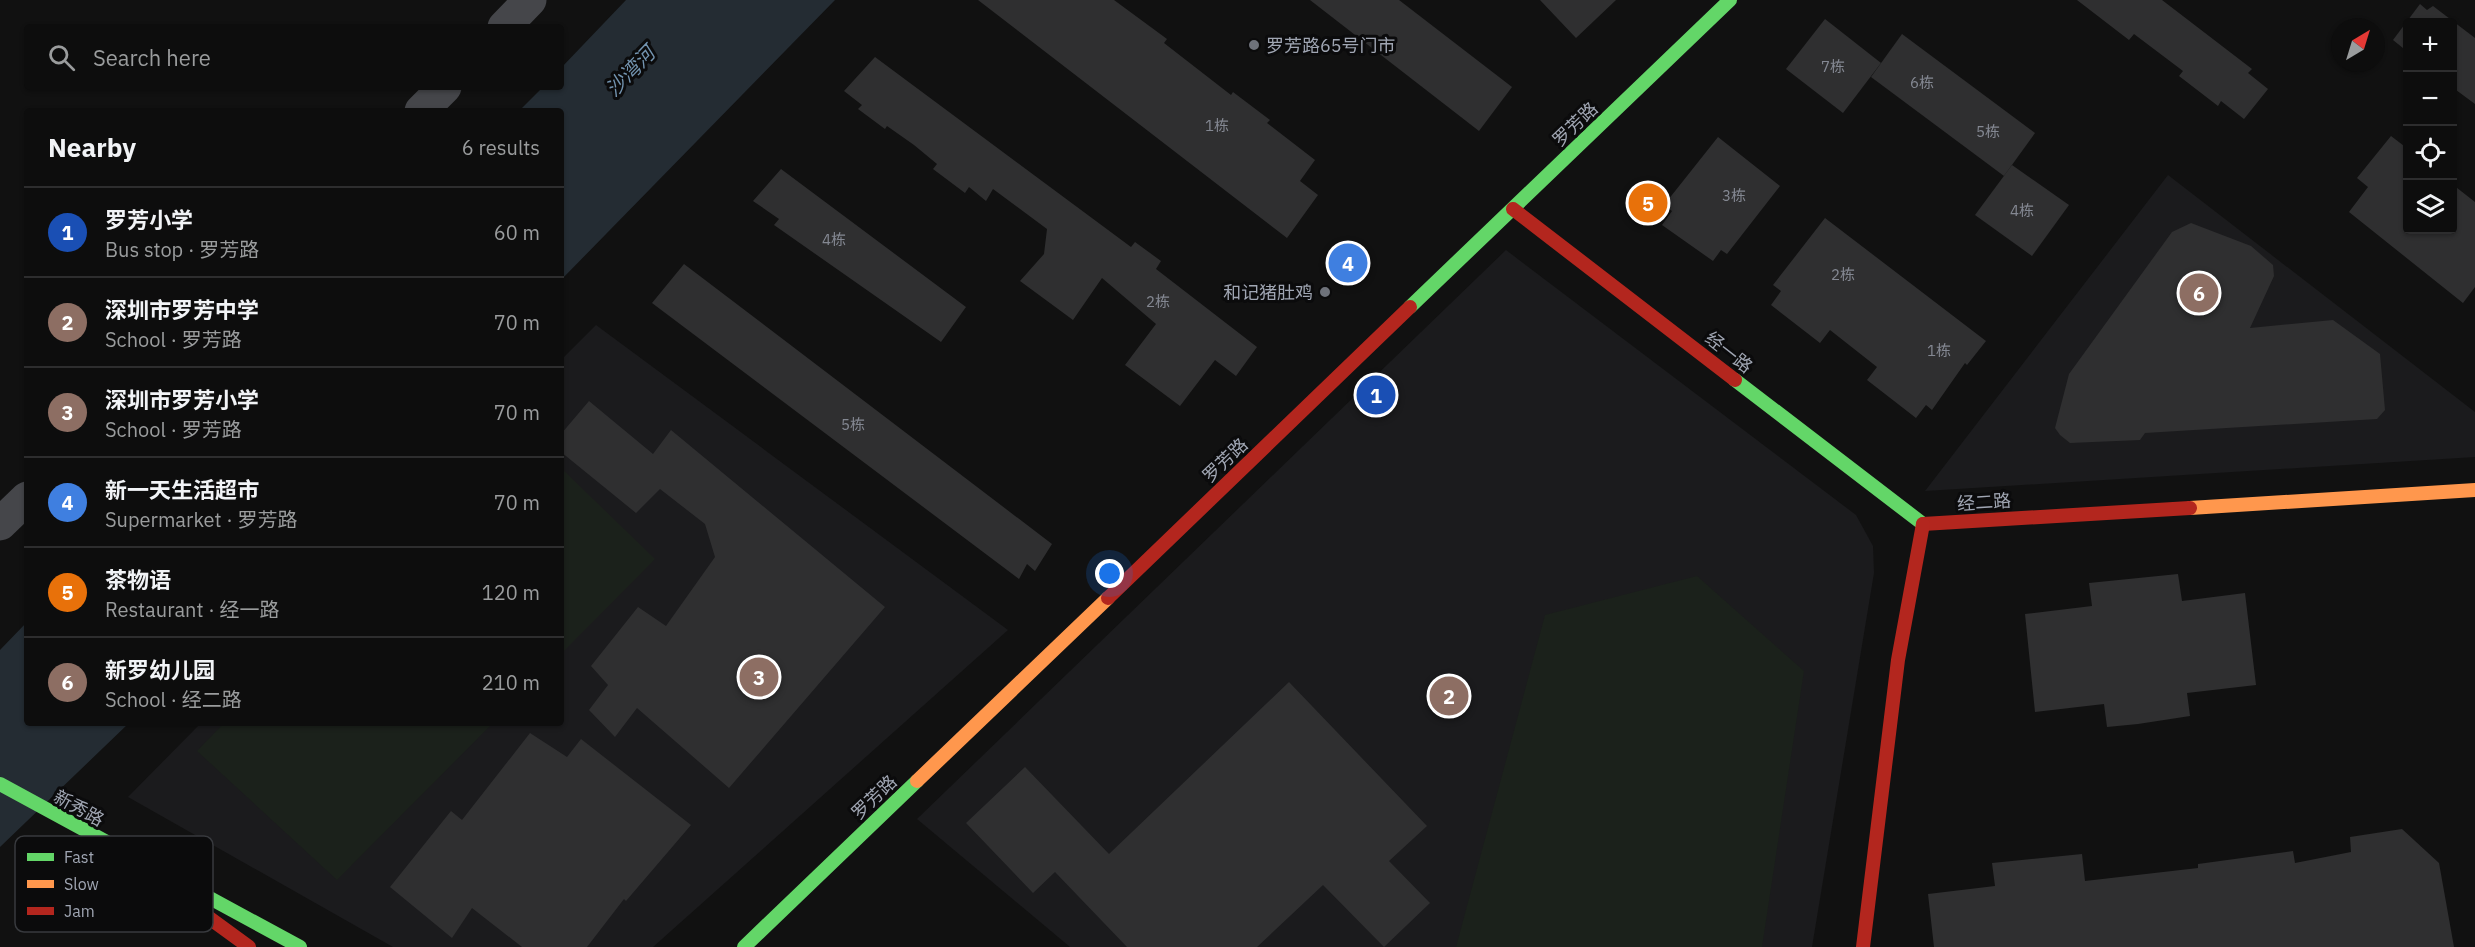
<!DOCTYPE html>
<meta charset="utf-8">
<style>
:root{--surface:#0d0d0d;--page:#161616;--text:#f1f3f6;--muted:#9a9c9d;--line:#2d2d2e;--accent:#6e727a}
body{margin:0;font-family:"IBM Plex Sans","Noto Sans SC",sans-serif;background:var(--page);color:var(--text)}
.controls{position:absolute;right:18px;top:18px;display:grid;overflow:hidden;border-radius:6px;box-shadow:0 2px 4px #0004}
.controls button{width:54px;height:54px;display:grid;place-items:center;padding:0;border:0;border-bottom:2px solid var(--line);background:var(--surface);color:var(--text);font:30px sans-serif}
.compass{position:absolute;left:2331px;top:18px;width:54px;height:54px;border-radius:50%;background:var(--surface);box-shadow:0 2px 4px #0004;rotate:38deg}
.you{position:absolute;left:1110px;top:574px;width:21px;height:21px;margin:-15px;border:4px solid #fff;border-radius:50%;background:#1a73e8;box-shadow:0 0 0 9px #1a73e833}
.badge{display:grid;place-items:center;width:39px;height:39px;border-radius:50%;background:var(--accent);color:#fff;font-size:20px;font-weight:700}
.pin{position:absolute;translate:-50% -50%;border:3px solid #fff;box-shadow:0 2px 6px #0006}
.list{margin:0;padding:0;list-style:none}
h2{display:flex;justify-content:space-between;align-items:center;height:78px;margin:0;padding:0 24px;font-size:26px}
h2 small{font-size:20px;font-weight:400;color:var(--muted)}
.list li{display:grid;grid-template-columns:39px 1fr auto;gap:18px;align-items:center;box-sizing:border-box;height:90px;padding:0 24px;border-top:2px solid var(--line)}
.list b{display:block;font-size:22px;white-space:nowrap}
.list p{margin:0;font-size:20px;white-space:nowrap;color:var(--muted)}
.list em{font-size:20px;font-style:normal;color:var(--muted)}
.icon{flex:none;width:33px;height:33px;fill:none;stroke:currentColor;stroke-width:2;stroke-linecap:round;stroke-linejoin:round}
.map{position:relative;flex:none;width:2475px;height:947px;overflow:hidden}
.search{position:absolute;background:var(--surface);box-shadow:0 2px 4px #0004;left:24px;top:24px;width:540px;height:66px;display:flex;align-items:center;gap:15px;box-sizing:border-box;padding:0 21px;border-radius:6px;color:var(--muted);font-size:22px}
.panel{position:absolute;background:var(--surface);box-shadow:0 2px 4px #0004;left:24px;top:108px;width:540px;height:618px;border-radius:6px}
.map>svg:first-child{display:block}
.built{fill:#1b1b1d}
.green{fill:#1b211b}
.water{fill:#242c33}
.building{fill:#2f2f30}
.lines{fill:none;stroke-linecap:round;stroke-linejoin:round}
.street{stroke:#45464a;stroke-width:33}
.fast{stroke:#63d668;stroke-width:14}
.slow{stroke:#ff974d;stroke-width:14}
.jam{stroke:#b3261e;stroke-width:14}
.poi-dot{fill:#6e727a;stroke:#0b0b0c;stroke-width:2}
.labels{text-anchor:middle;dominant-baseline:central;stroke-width:6;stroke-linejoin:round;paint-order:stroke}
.number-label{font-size:15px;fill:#848892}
.poi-label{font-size:18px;fill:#a0a6b3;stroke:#0b0b0c;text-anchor:start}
.street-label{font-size:18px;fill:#a0a6b3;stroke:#0b0b0c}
.water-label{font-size:20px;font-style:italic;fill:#7495b1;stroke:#0b0b0c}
.key{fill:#0b0b0c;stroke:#383a3e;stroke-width:1.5}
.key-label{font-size:16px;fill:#a0a6b3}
</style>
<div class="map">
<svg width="2475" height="947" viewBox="0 0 2475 947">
<rect width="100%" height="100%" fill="#111"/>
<!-- built -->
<g class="built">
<path d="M 2168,175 L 2475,412 L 2475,457 L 1925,491 Z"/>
<path d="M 1506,250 L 1856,515 L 1873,546 L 1874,573 L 1812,947 L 1070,947 L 917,819 Z"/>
<path d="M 596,325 L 1008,630 L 653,947 L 393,947 L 128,797 L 201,723 L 561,723 L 561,360 Z"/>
</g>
<!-- green -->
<g class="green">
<path d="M 561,468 L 655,559 L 561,654 Z"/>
<path d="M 1697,576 L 1804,671 L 1762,947 L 1456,947 L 1545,615 Z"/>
<path d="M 224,723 L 493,723 L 337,880 L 197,751 Z"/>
</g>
<!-- water -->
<g class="water">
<path d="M 626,0 L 835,0 L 561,280 L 561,111 L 519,111 L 543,87 L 561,87 L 561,68 Z"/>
<path d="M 27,622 L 27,723 L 129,723 L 0,847 L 0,650 Z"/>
</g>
<!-- building -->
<g class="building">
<path d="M 978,0 L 1114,0 L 1167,39 L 1164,43 L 1231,95 L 1233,92 L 1270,120 L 1267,123 L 1315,160 L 1300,181 L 1318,195 L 1287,238 Z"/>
<path d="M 1310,0 L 1399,0 L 1512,87 L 1479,131 Z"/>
<path d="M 1540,0 L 1616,0 L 1576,38 Z"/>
<path d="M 2077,0 L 2162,0 L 2252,69 L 2248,73 L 2268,89 L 2244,119 L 2221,101 L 2218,106 L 2179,76 L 2183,71 L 2134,34 L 2129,40 Z"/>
<path d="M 2420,4 L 2427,10 L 2433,6 L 2475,38 L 2475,104 L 2452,87 L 2452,22 L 2408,22 L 2408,52 L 2393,40 Z"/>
<path d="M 1825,19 L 1881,63 L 1843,113 L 1786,69 Z"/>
<path d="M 1902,34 L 2035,133 L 2004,176 L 1871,77 Z"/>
<path d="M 875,57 L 1131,247 L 1135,242 L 1161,261 L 1156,269 L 1257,347 L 1236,376 L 1215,360 L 1180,406 L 1125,365 L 1156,324 L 1102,278 L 1073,320 L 1020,281 L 1044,254 L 1047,229 L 993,189 L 986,201 L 969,187 L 965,193 L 933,169 L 937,164 L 914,145 L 887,126 L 885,129 L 858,109 L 862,105 L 844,91 Z"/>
<path d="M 2391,136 L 2408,149 L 2408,230 L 2452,230 L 2452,184 L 2475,202 L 2475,287 L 2463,303 L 2349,212 L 2368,187 L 2357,178 Z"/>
<path d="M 1718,137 L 1780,186 L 1727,254 L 1721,250 L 1713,261 L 1662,225 L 1672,211 L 1664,205 Z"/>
<path d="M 2012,165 L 2069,205 L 2032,256 L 1975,215 Z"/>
<path d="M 781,169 L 966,307 L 941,342 L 774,225 L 779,219 L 753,201 Z"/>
<path d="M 1825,218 L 1986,341 L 1967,365 L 1965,363 L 1932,410 L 1926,405 L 1916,418 L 1867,380 L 1877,367 L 1830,330 L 1820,343 L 1771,305 L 1781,291 L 1773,285 Z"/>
<path d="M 2191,223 L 2251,246 L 2273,265 L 2274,276 L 2250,328 L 2333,320 L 2380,354 L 2385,410 L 2377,419 L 2145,433 L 2140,440 L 2070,443 L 2060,435 L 2055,428 L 2069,374 L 2172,232 Z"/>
<path d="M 684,264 L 1052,544 L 1035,571 L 1027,564 L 1019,579 L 652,303 Z"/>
<path d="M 589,401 L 653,454 L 671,430 L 885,607 L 729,788 L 637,708 L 615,737 L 589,710 L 608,685 L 591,666 L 638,607 L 666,626 L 715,557 L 705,524 L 660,489 L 636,513 L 561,452 L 561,434 Z"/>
<path d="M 2178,574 L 2182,601 L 2245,593 L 2256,685 L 2187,693 L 2190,716 L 2138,724 L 2107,727 L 2104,704 L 2035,712 L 2025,614 L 2092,606 L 2089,583 Z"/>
<path d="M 1289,682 L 1427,826 L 1389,861 L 1430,903 L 1384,947 L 1323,885 L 1257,947 L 1127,947 L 1055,872 L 1033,893 L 966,823 L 1025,767 L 1109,854 Z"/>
<path d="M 530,733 L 567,757 L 581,739 L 691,825 L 626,901 L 624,899 L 587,947 L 522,947 L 472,908 L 452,938 L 390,887 L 451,811 L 462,820 Z"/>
<path d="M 2402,829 L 2439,863 L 2454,947 L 1934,947 L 1928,894 L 1995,886 L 1992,863 L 2082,854 L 2085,881 L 2198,868 L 2198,864 L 2293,851 L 2295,863 L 2351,852 L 2350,837 Z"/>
</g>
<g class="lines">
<!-- street -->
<g class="street">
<path d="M 504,27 L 530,0"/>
<path d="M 421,111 L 445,87"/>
<path d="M 0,524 L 27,498"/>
</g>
<!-- fast -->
<g class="fast">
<path d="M 1410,307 L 1730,0"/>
<path d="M 1735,380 L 1923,524"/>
<path d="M 0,784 L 300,947"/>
<path d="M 744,947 L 917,781"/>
</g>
<!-- slow -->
<g class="slow">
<path d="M 2190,508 L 2475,490"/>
<path d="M 917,781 L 1108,598"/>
</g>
<!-- jam -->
<g class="jam">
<path d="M 1513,209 L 1735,380"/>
<path d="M 1923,524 L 2190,508"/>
<path d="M 1108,598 L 1410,307"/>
<path d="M 208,917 L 249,947"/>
<path d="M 1863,947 L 1898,660 L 1923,524"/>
</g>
</g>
<!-- markers -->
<g class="poi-dot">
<circle cx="1254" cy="45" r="6"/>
<circle cx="1325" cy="292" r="6"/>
</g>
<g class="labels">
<!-- number labels -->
<g class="number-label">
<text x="1833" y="66">7栋</text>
<text x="1922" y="82">6栋</text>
<text x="1217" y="125">1栋</text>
<text x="1988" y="131">5栋</text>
<text x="1734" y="195">3栋</text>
<text x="2022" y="210">4栋</text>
<text x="834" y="239">4栋</text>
<text x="1843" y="274">2栋</text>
<text x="1158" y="301">2栋</text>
<text x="1939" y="350">1栋</text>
<text x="853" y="424">5栋</text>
</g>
<!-- poi labels -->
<g class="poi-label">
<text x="1266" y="45">罗芳路65号门市</text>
<text x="1313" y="292" text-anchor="end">和记猪肚鸡</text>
</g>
<!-- street labels -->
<g class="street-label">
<text transform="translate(1575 124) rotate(-44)">罗芳路</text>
<text transform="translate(1729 352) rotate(38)">经一路</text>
<text transform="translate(1225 460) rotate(-44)">罗芳路</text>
<text transform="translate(1984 502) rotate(-4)">经二路</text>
<text transform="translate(874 797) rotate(-44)">罗芳路</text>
<text transform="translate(79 808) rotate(29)">新秀路</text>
</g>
<!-- water labels -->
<g class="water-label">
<text transform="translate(630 71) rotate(-46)">沙湾河</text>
</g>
</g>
<!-- legend -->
<rect x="15" y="836" width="198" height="96" rx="9" class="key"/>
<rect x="27" y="853" width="27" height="8" fill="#63d668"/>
<rect x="27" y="880" width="27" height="8" fill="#ff974d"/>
<rect x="27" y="907" width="27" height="8" fill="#b3261e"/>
<g class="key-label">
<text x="64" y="863">Fast</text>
<text x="64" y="890">Slow</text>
<text x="64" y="917">Jam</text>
</g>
</svg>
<div class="controls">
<button>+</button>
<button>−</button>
<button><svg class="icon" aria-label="locate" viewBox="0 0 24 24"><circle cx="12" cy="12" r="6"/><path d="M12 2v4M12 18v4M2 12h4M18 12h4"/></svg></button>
<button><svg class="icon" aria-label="layers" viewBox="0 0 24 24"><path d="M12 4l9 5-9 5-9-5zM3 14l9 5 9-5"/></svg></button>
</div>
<svg class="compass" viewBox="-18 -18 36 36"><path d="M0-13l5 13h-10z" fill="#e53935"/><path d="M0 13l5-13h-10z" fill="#9a9c9d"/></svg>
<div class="you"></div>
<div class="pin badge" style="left:1376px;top:395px;background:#1a4fb4">1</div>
<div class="pin badge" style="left:1449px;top:696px;background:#8d6e63">2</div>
<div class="pin badge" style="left:759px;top:677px;background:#8d6e63">3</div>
<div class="pin badge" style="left:1348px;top:263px;background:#3f7fe0">4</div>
<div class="pin badge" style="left:1648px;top:203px;background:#e8710a">5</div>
<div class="pin badge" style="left:2199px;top:293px;background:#8d6e63">6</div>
<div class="search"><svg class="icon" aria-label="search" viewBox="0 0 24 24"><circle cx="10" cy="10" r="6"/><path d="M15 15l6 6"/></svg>Search here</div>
<section class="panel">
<h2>Nearby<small>6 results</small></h2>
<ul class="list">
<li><span class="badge" style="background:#1a4fb4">1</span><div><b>罗芳小学</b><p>Bus stop · 罗芳路</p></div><em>60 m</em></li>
<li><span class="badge" style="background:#8d6e63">2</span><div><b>深圳市罗芳中学</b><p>School · 罗芳路</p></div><em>70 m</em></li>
<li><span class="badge" style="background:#8d6e63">3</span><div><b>深圳市罗芳小学</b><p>School · 罗芳路</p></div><em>70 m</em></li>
<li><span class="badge" style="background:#3f7fe0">4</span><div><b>新一天生活超市</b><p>Supermarket · 罗芳路</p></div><em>70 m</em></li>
<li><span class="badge" style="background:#e8710a">5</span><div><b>茶物语</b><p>Restaurant · 经一路</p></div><em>120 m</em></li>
<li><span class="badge" style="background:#8d6e63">6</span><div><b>新罗幼儿园</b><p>School · 经二路</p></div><em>210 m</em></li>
</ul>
</section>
</div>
